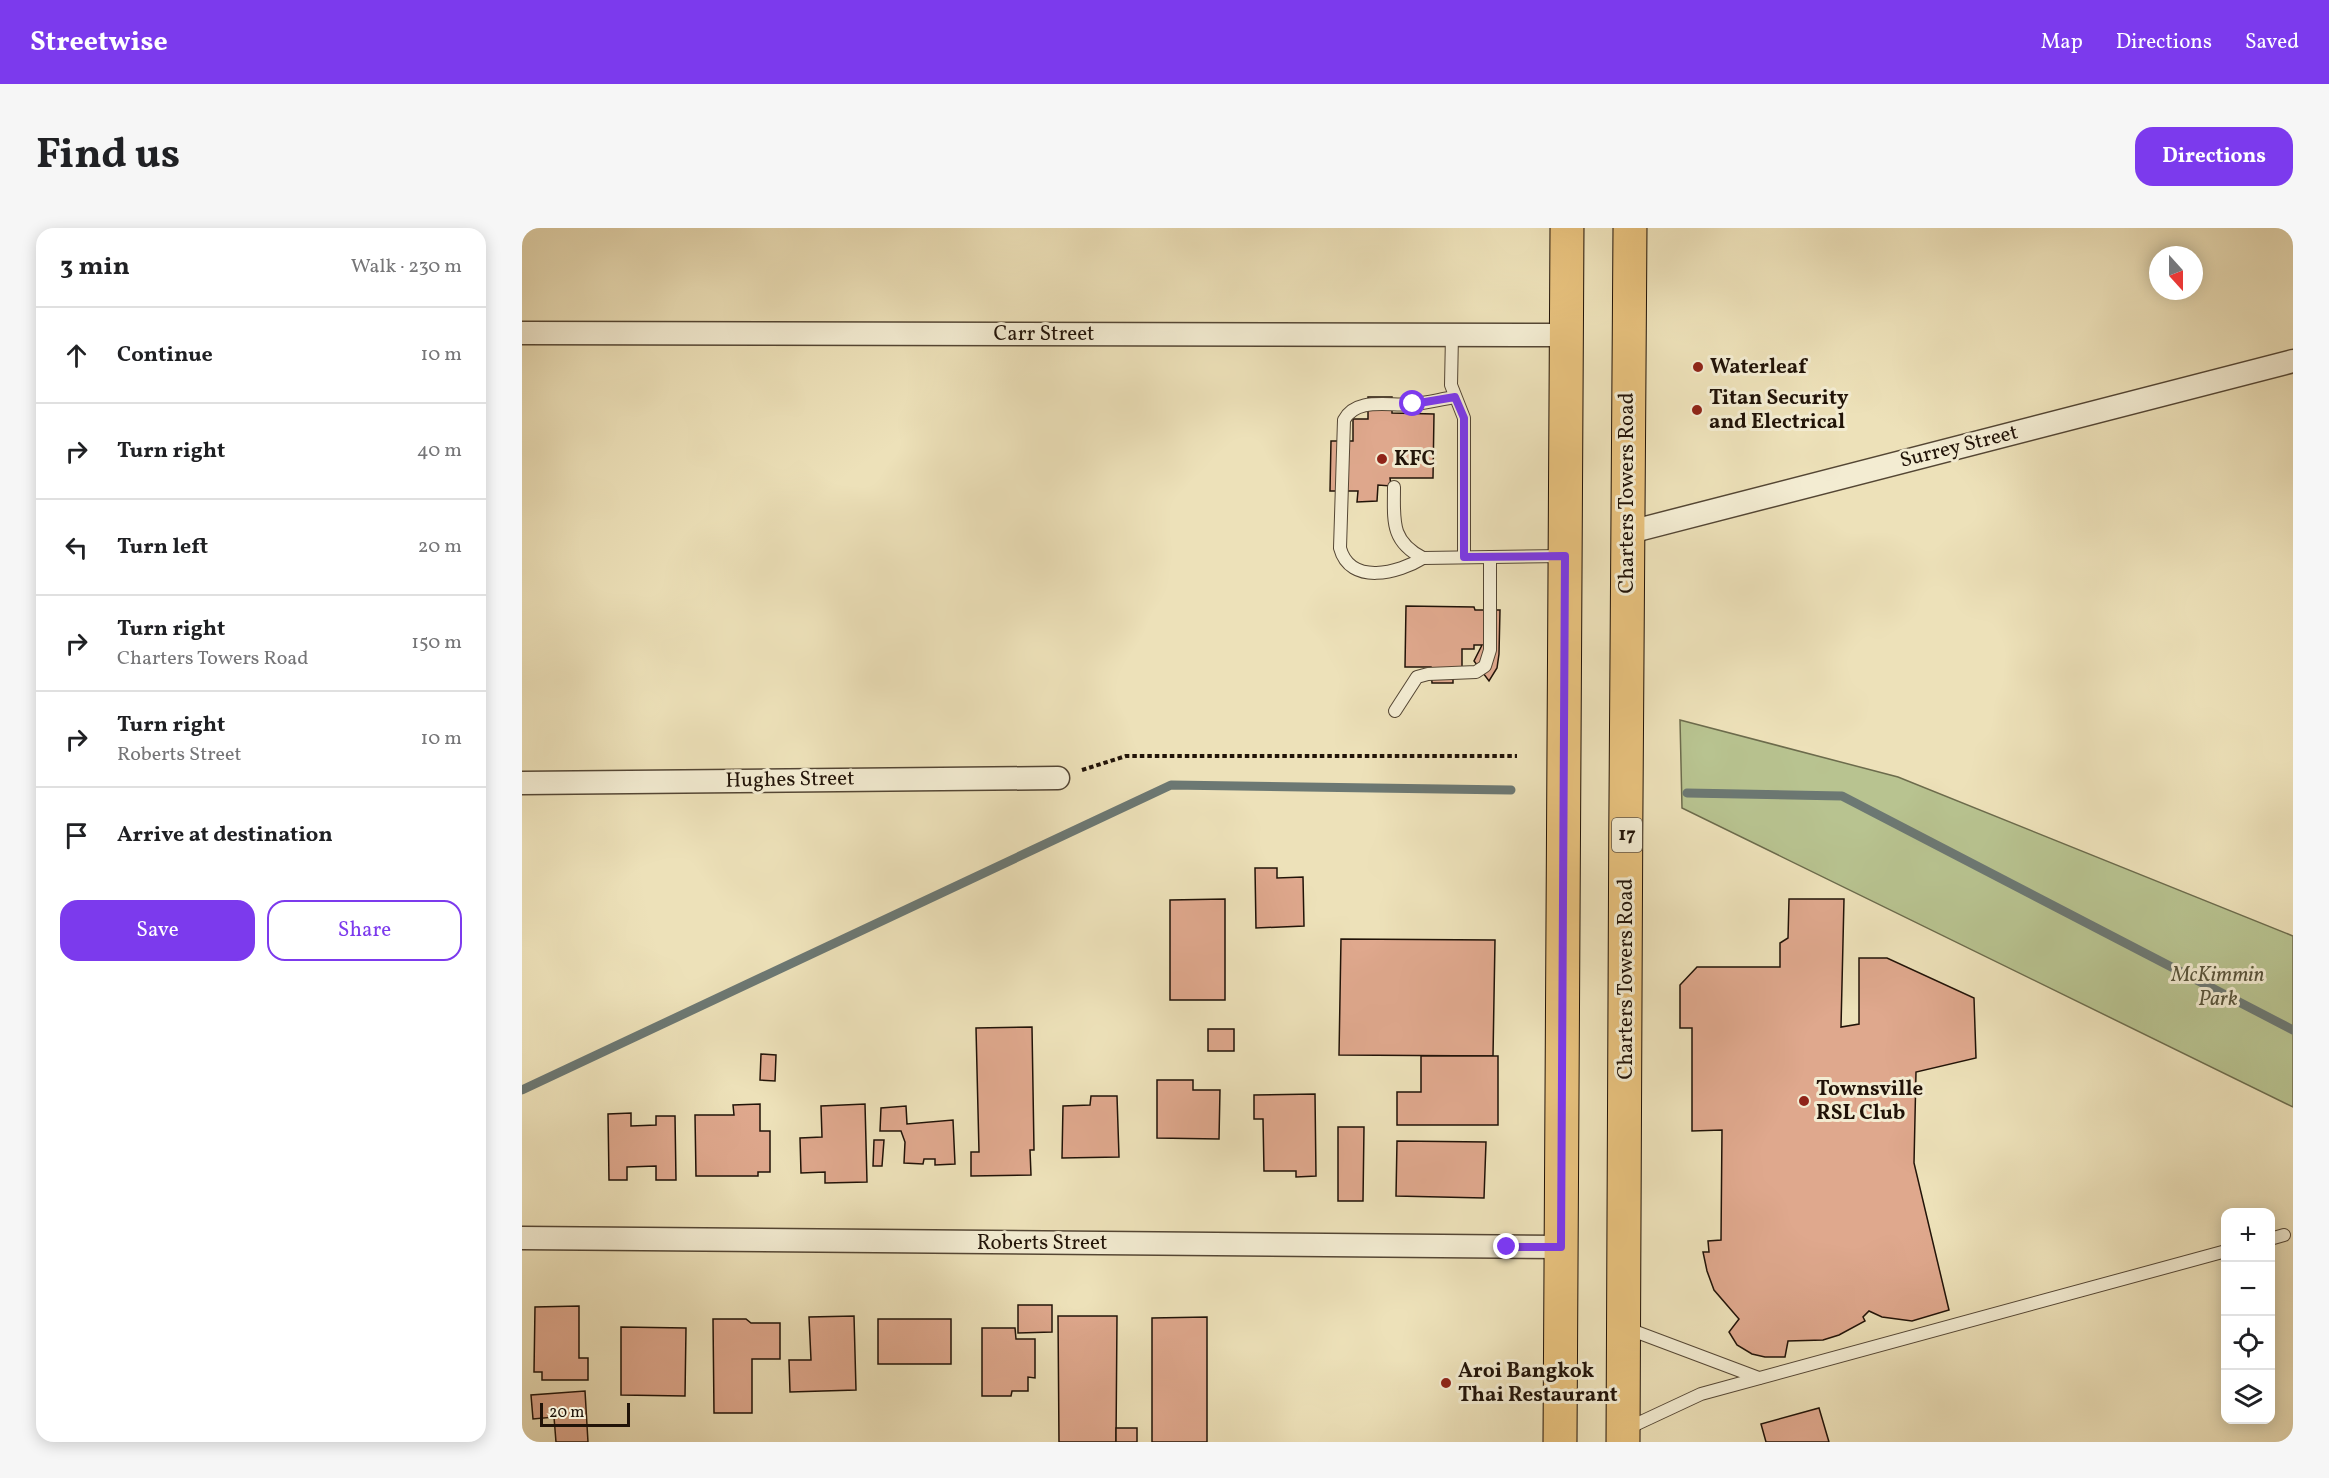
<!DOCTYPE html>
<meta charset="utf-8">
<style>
:root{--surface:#fff;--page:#f6f6f6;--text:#202124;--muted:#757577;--line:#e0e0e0;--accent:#7c3aed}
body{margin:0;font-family:Vollkorn,serif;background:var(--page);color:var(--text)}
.controls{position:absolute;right:18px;bottom:18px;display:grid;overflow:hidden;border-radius:12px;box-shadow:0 3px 15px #0003}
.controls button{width:54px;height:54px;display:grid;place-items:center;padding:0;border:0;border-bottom:2px solid var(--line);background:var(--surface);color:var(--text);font:30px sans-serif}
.compass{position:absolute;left:1627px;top:18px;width:54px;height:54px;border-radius:50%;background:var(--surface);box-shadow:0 3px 15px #0003;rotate:159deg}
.scale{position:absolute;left:18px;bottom:15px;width:90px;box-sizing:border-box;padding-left:6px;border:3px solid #211308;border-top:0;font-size:16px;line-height:21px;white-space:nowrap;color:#211308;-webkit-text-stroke:4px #f3ecd2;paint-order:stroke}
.stop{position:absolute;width:18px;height:18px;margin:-14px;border:4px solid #7c3aed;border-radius:50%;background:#fff}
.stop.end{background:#7c3aed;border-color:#fff;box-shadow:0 2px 6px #0008}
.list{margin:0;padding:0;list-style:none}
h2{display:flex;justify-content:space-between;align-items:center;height:78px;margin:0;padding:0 24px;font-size:26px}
h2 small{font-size:20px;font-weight:400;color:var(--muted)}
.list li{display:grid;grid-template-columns:39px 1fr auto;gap:18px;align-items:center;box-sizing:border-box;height:96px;padding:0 24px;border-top:2px solid var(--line)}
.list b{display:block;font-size:22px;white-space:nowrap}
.list p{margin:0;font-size:20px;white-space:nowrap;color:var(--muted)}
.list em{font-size:20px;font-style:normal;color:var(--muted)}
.actions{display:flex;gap:12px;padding:18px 24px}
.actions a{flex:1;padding:14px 0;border:2px solid var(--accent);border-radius:18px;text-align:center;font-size:21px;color:var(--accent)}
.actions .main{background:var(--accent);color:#fff}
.icon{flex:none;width:33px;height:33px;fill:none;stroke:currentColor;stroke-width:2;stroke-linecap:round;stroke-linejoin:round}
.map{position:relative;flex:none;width:1771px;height:1214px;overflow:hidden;border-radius:18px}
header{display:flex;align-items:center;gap:36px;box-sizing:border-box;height:84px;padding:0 30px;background:var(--accent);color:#fff}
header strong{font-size:28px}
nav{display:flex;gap:33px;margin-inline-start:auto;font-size:21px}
.intro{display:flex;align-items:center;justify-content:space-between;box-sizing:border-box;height:144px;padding:0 36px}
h1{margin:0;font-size:42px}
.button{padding:15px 27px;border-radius:18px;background:var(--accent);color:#fff;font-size:21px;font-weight:700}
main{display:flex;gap:36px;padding:0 36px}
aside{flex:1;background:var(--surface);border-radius:18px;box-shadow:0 3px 15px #0003}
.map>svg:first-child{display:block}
.green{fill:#b8c390;stroke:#6c6b4c;stroke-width:1.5}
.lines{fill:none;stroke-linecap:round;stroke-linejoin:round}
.stream{stroke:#6c7873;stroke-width:9}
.building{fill:#dfa88d;stroke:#211308;stroke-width:1.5}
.service-casing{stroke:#544634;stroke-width:14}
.minor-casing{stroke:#544634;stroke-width:25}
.primary-casing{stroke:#211308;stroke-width:35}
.path{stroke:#211308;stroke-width:4;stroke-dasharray:4.5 3;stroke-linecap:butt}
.service{stroke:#f3ecd2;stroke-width:12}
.minor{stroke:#f3ecd2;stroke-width:22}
.primary{stroke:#e6c07c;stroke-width:33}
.route{stroke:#7c3aed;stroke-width:8}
.poi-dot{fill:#8f2418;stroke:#f3ecd2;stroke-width:2}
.labels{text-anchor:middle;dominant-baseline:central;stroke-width:6;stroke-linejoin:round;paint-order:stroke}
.shield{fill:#f3ecd2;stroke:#605445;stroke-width:1.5}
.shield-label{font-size:20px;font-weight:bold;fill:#211308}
.street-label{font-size:21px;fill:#211308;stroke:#f3ecd2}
.poi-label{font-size:21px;font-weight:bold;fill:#211308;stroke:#f3ecd2;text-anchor:start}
.park-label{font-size:21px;font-style:italic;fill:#565138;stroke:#f3ecd2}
</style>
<header>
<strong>Streetwise</strong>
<nav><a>Map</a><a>Directions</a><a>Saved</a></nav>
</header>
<div class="intro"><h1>Find us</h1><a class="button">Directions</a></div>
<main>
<aside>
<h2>3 min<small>Walk · 230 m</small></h2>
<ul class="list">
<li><svg class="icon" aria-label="ahead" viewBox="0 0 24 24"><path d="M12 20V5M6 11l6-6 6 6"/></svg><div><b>Continue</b></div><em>10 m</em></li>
<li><svg class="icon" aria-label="right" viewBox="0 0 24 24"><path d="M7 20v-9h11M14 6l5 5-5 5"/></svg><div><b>Turn right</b></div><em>40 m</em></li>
<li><svg class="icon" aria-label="left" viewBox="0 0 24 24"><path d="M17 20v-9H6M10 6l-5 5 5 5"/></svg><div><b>Turn left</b></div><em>20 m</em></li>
<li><svg class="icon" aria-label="right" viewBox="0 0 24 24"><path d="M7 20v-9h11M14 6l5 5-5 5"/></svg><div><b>Turn right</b><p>Charters Towers Road</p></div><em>150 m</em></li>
<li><svg class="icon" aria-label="right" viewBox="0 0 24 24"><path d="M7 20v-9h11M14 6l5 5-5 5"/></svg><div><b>Turn right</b><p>Roberts Street</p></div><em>10 m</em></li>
<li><svg class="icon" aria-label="arrive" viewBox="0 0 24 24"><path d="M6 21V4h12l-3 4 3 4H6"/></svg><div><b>Arrive at destination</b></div></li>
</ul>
<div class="actions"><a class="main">Save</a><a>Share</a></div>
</aside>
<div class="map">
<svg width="1771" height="1214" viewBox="0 0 1771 1214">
<rect width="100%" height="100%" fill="#ede1b9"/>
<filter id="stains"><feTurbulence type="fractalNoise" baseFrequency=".00333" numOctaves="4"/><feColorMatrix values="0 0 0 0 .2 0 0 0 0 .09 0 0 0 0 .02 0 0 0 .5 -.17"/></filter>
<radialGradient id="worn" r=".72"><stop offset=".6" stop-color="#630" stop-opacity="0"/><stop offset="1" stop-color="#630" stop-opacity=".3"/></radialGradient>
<!-- green -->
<path class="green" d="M 1158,492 L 1376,549 L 1771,708 L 1771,879 L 1160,580 Z"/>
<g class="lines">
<!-- stream -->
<g class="stream">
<path d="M 1165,565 L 1320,568 L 1771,802"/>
<path d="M 0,862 L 649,557 L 989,562"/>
</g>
</g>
<!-- building -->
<g class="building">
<path d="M 846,169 L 870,169 L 870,185 L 912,186 L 911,250 L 868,250 L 869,258 L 856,257 L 855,273 L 835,274 L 836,263 L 808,263 L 809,213 L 831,213 L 831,191 L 846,191 Z"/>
<path d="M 884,378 L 952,379 L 953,382 L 978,382 L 977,426 L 975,440 L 967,453 L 952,433 L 960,417 L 952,417 L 952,421 L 940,421 L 940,439 L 931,439 L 931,455 L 910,455 L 909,439 L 883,439 Z"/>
<path d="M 733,640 L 755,640 L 755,650 L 781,649 L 782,698 L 734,700 Z"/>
<path d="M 703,671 L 703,772 L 648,772 L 648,672 Z"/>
<path d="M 1267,671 L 1322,671 L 1319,799 L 1337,796 L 1337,730 L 1365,730 L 1452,770 L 1454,830 L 1394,844 L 1392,935 L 1427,1082 L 1390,1093 L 1360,1089 L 1347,1083 L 1341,1089 L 1343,1093 L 1317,1107 L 1301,1112 L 1266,1113 L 1263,1129 L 1243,1129 L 1230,1126 L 1215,1117 L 1207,1104 L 1217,1091 L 1192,1062 L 1185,1043 L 1181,1024 L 1187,1024 L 1186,1013 L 1199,1012 L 1200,902 L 1170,903 L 1170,800 L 1158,800 L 1158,757 L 1175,739 L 1258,739 L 1258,715 L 1266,710 Z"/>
<path d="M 819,711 L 973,712 L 971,828 L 817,827 Z"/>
<path d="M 510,799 L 512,922 L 508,922 L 509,947 L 449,948 L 449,924 L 457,924 L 454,800 Z"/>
<rect x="686" y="801" width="26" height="22"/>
<path d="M 239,826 L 254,827 L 253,853 L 238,852 Z"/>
<path d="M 899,828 L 976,828 L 976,897 L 875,897 L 875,864 L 899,864 Z"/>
<path d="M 635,852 L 671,852 L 671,862 L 698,862 L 697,911 L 635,910 Z"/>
<path d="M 793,866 L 794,948 L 774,949 L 774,943 L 742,943 L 741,891 L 732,891 L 732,867 Z"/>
<path d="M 569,868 L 595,868 L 597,929 L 540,930 L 541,878 L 568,877 Z"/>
<path d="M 238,876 L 238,903 L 248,903 L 248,944 L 236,944 L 236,948 L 174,948 L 173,887 L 212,887 L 211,877 Z"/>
<path d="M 343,876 L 345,954 L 303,955 L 303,944 L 279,945 L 278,910 L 300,909 L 299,878 Z"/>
<path d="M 384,878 L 385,896 L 431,892 L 433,936 L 413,937 L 413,931 L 402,931 L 401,936 L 382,935 L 383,914 L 379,903 L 358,903 L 359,880 Z"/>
<path d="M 109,885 L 109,898 L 134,897 L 134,888 L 153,888 L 154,952 L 134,952 L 134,938 L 105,939 L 105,952 L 87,952 L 86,886 Z"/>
<path d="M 816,899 L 842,899 L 841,973 L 816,973 Z"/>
<path d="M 352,912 L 362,912 L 360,938 L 351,938 Z"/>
<path d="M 875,913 L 964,914 L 962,970 L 874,968 Z"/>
<path d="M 496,1077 L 530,1077 L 530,1104 L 496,1105 Z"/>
<path d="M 57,1078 L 57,1130 L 66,1130 L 66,1152 L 20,1152 L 20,1144 L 12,1144 L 13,1079 Z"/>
<path d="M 332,1088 L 334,1162 L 268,1164 L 267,1132 L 289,1132 L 287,1089 Z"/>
<path d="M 536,1088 L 595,1088 L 594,1214 L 537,1214 Z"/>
<path d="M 685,1089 L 685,1214 L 630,1214 L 630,1090 Z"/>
<path d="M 191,1091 L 224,1091 L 229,1095 L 258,1095 L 258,1131 L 230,1131 L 230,1185 L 192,1185 Z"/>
<rect x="356" y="1091" width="73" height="45"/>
<path d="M 99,1099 L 164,1100 L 163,1168 L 99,1167 Z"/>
<path d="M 460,1100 L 493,1100 L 494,1111 L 513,1111 L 513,1150 L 506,1149 L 506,1163 L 490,1163 L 489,1168 L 460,1168 Z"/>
<path d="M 63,1163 L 66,1214 L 34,1214 L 32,1189 L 11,1191 L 9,1167 Z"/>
<path d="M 1297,1180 L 1307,1214 L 1244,1214 L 1239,1196 Z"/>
<rect x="594" y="1200" width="21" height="14"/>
</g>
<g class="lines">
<!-- service casing -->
<g class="service-casing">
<g id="service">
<path d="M 930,107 L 929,157 L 942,190 L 942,329"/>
<path d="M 872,259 C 872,292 868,313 901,330 L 1042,328"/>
<path d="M 901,330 C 877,345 828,358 818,320 L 822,192 C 835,168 869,179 891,176 C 905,175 919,171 933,169"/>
<path d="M 873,483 L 895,449 L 906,446 L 954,444 L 963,438 L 968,422 L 968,329"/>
<path d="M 1748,1011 L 1762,1007"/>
<path d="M 1104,1100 L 1237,1150"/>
<path d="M 1104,1201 L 1179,1166 L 1704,1023"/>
</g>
</g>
<!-- minor casing -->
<g class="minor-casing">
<g id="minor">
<path d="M 0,105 L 1044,107"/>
<path d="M 1104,305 L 1771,133"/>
<path d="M 0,555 L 536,550"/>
<path d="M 0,1010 L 1039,1019"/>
</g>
</g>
<!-- primary casing -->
<g class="primary-casing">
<g id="primary">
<path d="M 1038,1214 L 1045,0"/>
<path d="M 1101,1214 C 1105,809 1102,405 1108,0"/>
</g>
</g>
<!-- path -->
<path class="path" d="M 560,542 L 604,528 L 995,528"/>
<!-- service -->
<use href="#service" class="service"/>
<!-- minor -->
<use href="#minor" class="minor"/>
<!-- primary -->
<use href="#primary" class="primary"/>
</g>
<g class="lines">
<!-- route -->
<path class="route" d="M 891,176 L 933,169 L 942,190 L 942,329 L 1043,328 L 1039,1019 L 985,1019"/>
</g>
<!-- markers -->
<g class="poi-dot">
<circle cx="1176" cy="139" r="6"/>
<circle cx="1175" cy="182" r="6"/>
<circle cx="860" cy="231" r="6"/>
<circle cx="1282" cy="873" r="6"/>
<circle cx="924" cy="1155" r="6"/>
</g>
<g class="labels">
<!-- shield labels -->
<rect class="shield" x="1090" y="590" width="30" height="34" rx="4.5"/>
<g class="shield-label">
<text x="1105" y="607">17</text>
</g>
<!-- street labels -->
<g class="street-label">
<text x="522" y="106">Carr Street</text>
<text transform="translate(1437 219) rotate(-14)">Surrey Street</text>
<text transform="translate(1105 265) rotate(-90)">Charters Towers Road</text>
<text transform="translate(268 552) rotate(-1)">Hughes Street</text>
<text transform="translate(1104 751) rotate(-90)">Charters Towers Road</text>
<text x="520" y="1015">Roberts Street</text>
</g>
<!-- poi labels -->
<g class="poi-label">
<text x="1188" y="139">Waterleaf</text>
<text x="1187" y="170">Titan Security<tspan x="1187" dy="24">and Electrical</tspan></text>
<text x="872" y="231">KFC</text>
<text x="1294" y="861">Townsville<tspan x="1294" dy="24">RSL Club</tspan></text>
<text x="936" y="1143">Aroi Bangkok<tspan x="936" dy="24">Thai Restaurant</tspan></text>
</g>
<!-- park labels -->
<g class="park-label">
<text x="1696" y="747">McKimmin<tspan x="1696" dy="24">Park</tspan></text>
</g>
</g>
<rect width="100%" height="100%" filter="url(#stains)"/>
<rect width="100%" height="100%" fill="url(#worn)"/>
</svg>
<div class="controls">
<button>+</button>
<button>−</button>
<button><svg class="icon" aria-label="locate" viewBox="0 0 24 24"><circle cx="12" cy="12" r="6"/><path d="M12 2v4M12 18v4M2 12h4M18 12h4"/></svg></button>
<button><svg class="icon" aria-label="layers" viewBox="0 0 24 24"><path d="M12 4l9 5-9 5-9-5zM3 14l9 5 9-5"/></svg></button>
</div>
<svg class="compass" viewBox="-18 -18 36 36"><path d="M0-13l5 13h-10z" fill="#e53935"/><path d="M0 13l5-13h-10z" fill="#757577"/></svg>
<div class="scale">20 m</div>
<div class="stop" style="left:891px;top:176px"></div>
<div class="stop end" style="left:985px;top:1019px"></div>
</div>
</main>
